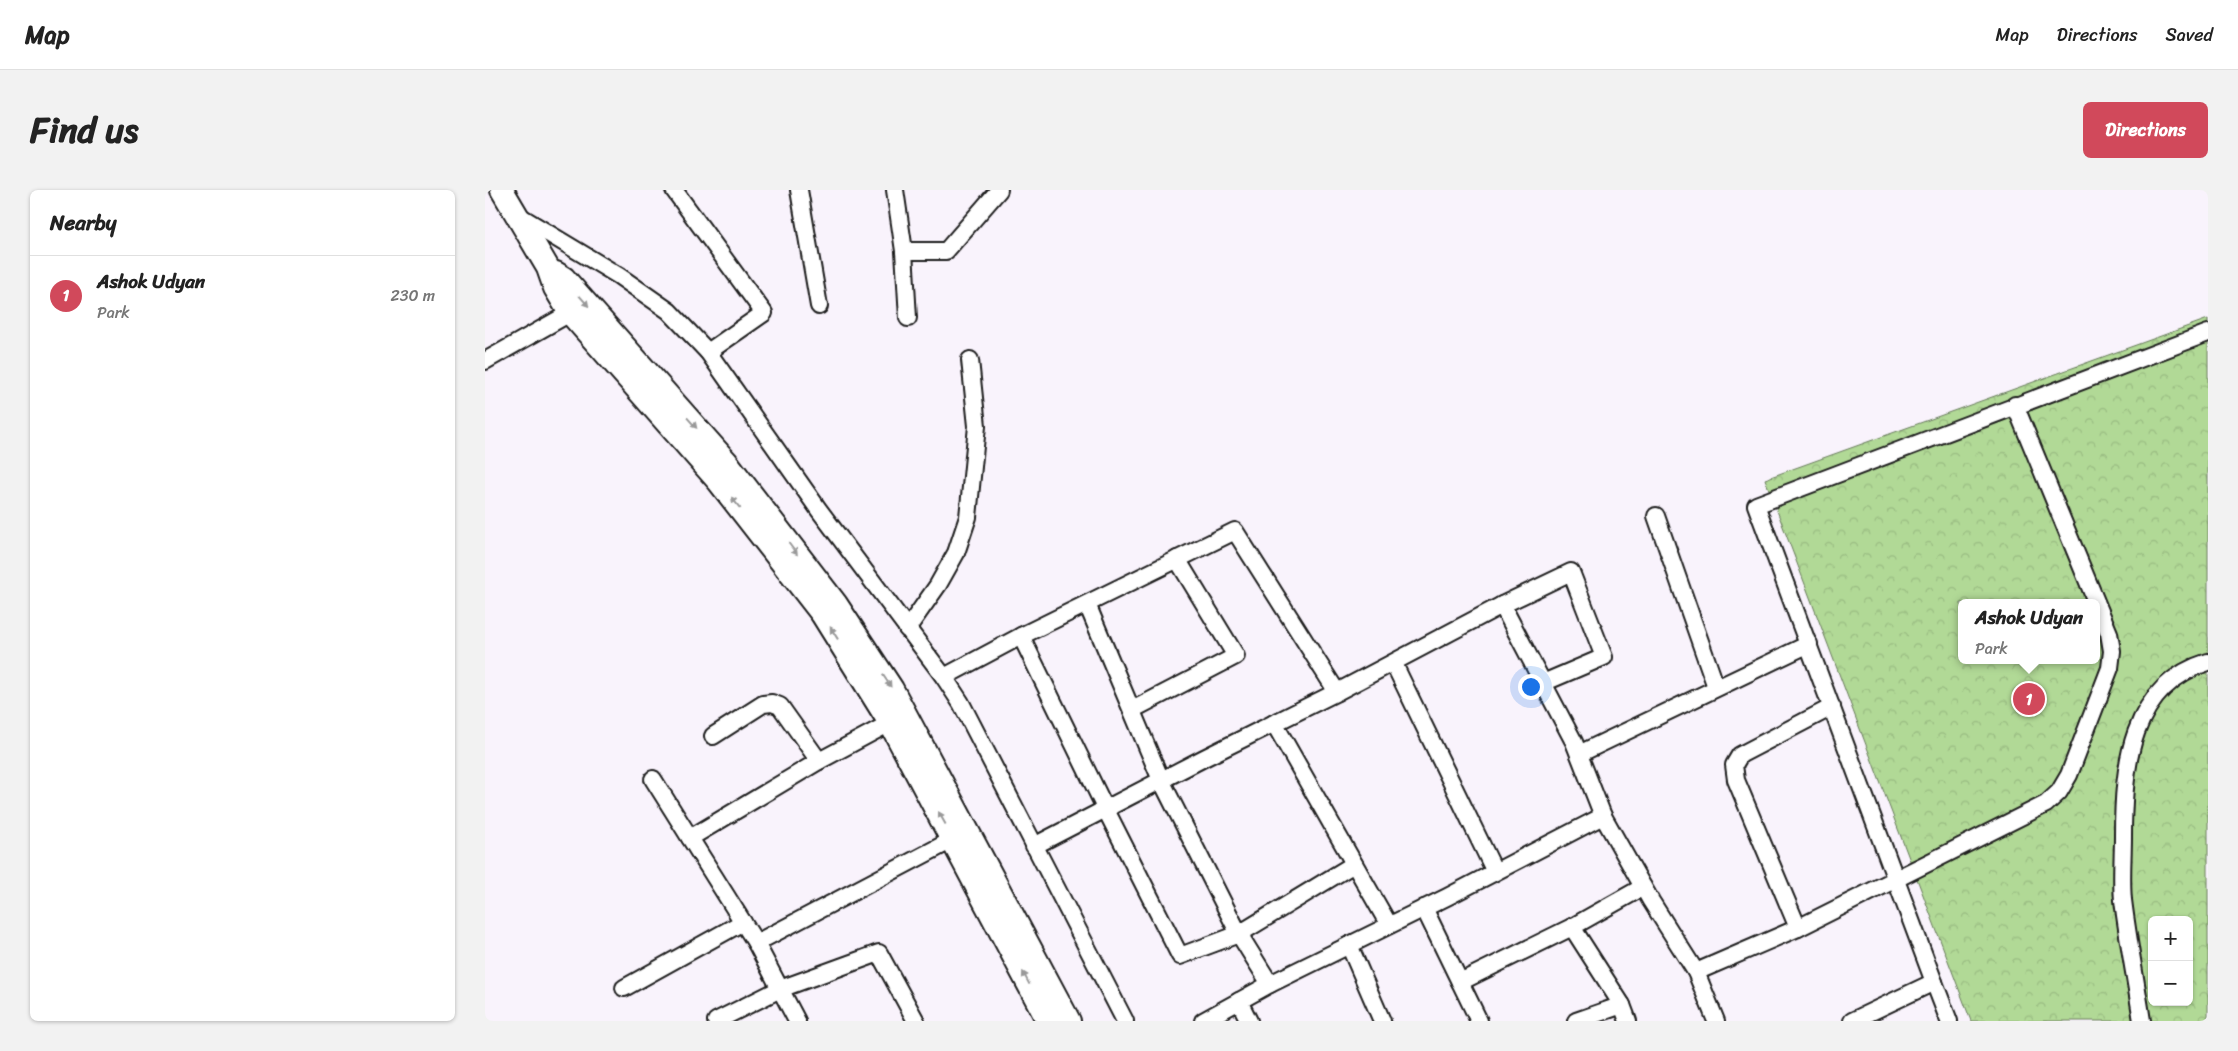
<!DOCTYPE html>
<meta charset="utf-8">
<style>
:root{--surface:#fff;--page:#f2f2f2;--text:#222;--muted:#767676;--line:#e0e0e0;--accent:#d1495b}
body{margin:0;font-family:Sriracha,sans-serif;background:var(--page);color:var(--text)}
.controls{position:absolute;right:15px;bottom:15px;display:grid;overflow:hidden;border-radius:8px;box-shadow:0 1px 4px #0004}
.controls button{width:45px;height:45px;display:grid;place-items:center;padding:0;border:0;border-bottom:1px solid var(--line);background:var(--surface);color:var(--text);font:25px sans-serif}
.you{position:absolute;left:1045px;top:496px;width:18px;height:18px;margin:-12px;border:4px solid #fff;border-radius:50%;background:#1a73e8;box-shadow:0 0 0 8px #1a73e833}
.badge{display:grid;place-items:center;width:32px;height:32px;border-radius:50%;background:var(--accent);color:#fff;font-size:16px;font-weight:700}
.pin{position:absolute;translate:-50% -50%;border:2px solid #fff;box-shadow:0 1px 5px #0006}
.popup{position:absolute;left:1473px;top:409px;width:142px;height:65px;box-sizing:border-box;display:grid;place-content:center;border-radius:8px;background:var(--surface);filter:drop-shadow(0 1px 4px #0005);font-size:16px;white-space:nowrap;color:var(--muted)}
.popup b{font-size:19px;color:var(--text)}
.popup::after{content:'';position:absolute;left:50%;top:100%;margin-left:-10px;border:10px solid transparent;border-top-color:var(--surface)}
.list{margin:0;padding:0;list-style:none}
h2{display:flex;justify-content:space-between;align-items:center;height:65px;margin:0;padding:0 20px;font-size:21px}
h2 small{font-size:16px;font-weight:400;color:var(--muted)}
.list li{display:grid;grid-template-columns:32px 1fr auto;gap:15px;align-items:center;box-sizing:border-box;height:80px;padding:0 20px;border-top:1px solid var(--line)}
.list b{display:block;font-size:19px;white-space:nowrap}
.list p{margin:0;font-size:16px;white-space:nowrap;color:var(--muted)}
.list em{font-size:16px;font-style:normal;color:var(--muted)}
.map{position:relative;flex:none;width:1723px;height:831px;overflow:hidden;border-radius:8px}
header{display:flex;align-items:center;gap:30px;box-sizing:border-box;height:70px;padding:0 25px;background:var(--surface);border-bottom:1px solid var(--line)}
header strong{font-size:24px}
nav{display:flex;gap:28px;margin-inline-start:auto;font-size:18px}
.intro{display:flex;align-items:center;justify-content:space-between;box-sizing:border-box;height:120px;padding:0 30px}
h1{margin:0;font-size:35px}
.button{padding:12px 22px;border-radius:8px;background:var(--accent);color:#fff;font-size:18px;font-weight:700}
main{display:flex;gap:30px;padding:0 30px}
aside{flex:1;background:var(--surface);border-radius:8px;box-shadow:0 1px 4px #0004}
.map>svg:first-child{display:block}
.park{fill:url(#park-crowns);stroke:#667a59;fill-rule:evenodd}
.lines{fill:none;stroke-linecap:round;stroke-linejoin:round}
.street-casing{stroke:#1c1c1c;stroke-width:20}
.secondary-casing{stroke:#1c1c1c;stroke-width:26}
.street{stroke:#fff;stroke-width:16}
.secondary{stroke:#fff;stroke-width:22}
.oneway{fill:#999}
</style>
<header>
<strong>Map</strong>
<nav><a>Map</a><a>Directions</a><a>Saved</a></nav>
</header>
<div class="intro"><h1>Find us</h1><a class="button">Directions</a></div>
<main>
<aside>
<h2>Nearby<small></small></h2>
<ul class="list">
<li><span class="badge">1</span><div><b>Ashok Udyan</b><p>Park</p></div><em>230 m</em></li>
</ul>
</aside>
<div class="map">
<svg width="1723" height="831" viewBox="0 0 1723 831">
<defs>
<pattern id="park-crowns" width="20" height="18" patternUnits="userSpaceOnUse" patternTransform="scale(1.25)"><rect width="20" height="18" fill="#b1d996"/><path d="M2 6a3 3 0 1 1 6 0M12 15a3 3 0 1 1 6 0" fill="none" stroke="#98ba81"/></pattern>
</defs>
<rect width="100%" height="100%" fill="#f9f3fc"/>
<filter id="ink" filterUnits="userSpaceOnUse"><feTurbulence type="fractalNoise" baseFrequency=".02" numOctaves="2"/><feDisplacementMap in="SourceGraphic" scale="10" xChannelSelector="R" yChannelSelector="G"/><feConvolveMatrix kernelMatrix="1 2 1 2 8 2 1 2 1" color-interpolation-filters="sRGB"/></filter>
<g filter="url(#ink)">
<!-- park -->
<path class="park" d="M 1723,129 L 1723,831 L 1486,831 L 1280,289 ZM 1476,413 L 1612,413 L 1612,470 L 1476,470 ZM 1667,730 L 1704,730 L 1704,812 L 1667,812 Z"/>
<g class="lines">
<!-- street casing -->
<g class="street-casing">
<g id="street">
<path d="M 189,0 L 279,123 L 223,162"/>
<path d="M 314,0 L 334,116"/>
<path d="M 410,0 L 419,61 L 423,128"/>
<path d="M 33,25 L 134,86 L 184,121 L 223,162 L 334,320 L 459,487 L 476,513 L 640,831"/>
<path d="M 419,61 L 461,61 L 514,0"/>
<path d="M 0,171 L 85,123"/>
<path d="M 1171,326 L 1231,497"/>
<path d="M 602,414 L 676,590 L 754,744 L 869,674"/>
<path d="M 1017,415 L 1086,382 L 1119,467 L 1058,493"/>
<path d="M 422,439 L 453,395 L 471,363 L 483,327 L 492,236 L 485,170"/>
<path d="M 536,446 L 621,620 L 695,766 L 754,744 L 785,794"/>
<path d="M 909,474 L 1010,682"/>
<path d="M 459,487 L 536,446 L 750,341 L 852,502 L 1017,415 L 1089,552 L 1118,626 L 962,707 L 785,794 L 718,831"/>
<path d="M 647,520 L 751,466 L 692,369"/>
<path d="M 789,533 L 904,735"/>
<path d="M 228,546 L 278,514 L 287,513 L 295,516 L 334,571"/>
<path d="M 1094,564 L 1324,454"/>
<path d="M 168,589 L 205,648"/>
<path d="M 1118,626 L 1166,711 L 1211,782 L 1231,831"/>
<path d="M 549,656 L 719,568 L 852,502"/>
<path d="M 939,718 L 994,831"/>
<path d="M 1313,738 L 1251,590 L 1249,575 L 1255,565 L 1347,517"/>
<path d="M 271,753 L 469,649"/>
<path d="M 864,755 L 897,831"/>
<path d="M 1211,782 L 1313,738 L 1561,614 L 1574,602 L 1584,585 L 1625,478 L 1627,461 L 1624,443 L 1530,215"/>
<path d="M 975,792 L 1087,737"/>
<path d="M 1449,792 L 1464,831"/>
<path d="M 139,798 L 258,732"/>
<path d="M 754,811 L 764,831"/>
<path d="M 1137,815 L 1087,737 L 1158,697"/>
<path d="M 231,831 L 295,799 L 394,763 L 431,831"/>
<path d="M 312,831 L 271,753 L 205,648 L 334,571 L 405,533"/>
<path d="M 1091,831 L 1137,815 L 1143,831"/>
<path d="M 1367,831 L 1449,792 L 1271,315 L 1723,143"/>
<path d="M 1657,831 C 1651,791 1643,751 1638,710 C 1636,689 1638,667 1638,646 C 1638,577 1645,496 1723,472"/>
</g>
</g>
<!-- secondary casing -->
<g class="secondary-casing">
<g id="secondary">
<path d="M 17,0 L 63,78 L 70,98 L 85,123 L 234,292 L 337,424 L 405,533 L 563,831"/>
<path d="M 71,83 L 79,88 L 241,271 L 351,414 L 407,499 L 584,831"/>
</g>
</g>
<!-- street -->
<use href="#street" class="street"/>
<!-- secondary -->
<use href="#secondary" class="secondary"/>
</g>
<!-- one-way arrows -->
<defs><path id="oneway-solid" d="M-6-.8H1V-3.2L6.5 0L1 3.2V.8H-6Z" transform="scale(1.25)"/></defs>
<g class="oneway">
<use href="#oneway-solid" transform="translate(99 111) rotate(49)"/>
<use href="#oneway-solid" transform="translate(207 233) rotate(48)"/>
<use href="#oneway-solid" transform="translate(251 313) rotate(-128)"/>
<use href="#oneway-solid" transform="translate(308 359) rotate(53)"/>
<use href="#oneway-solid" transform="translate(349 443) rotate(-122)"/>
<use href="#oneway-solid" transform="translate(402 491) rotate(56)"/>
<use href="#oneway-solid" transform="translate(457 628) rotate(-119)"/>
<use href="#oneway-solid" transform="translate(541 788) rotate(-118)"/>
</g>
</g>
</svg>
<div class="controls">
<button>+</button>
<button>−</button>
</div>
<div class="you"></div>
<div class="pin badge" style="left:1544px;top:509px">1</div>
<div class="popup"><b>Ashok Udyan</b>Park</div>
</div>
</main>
